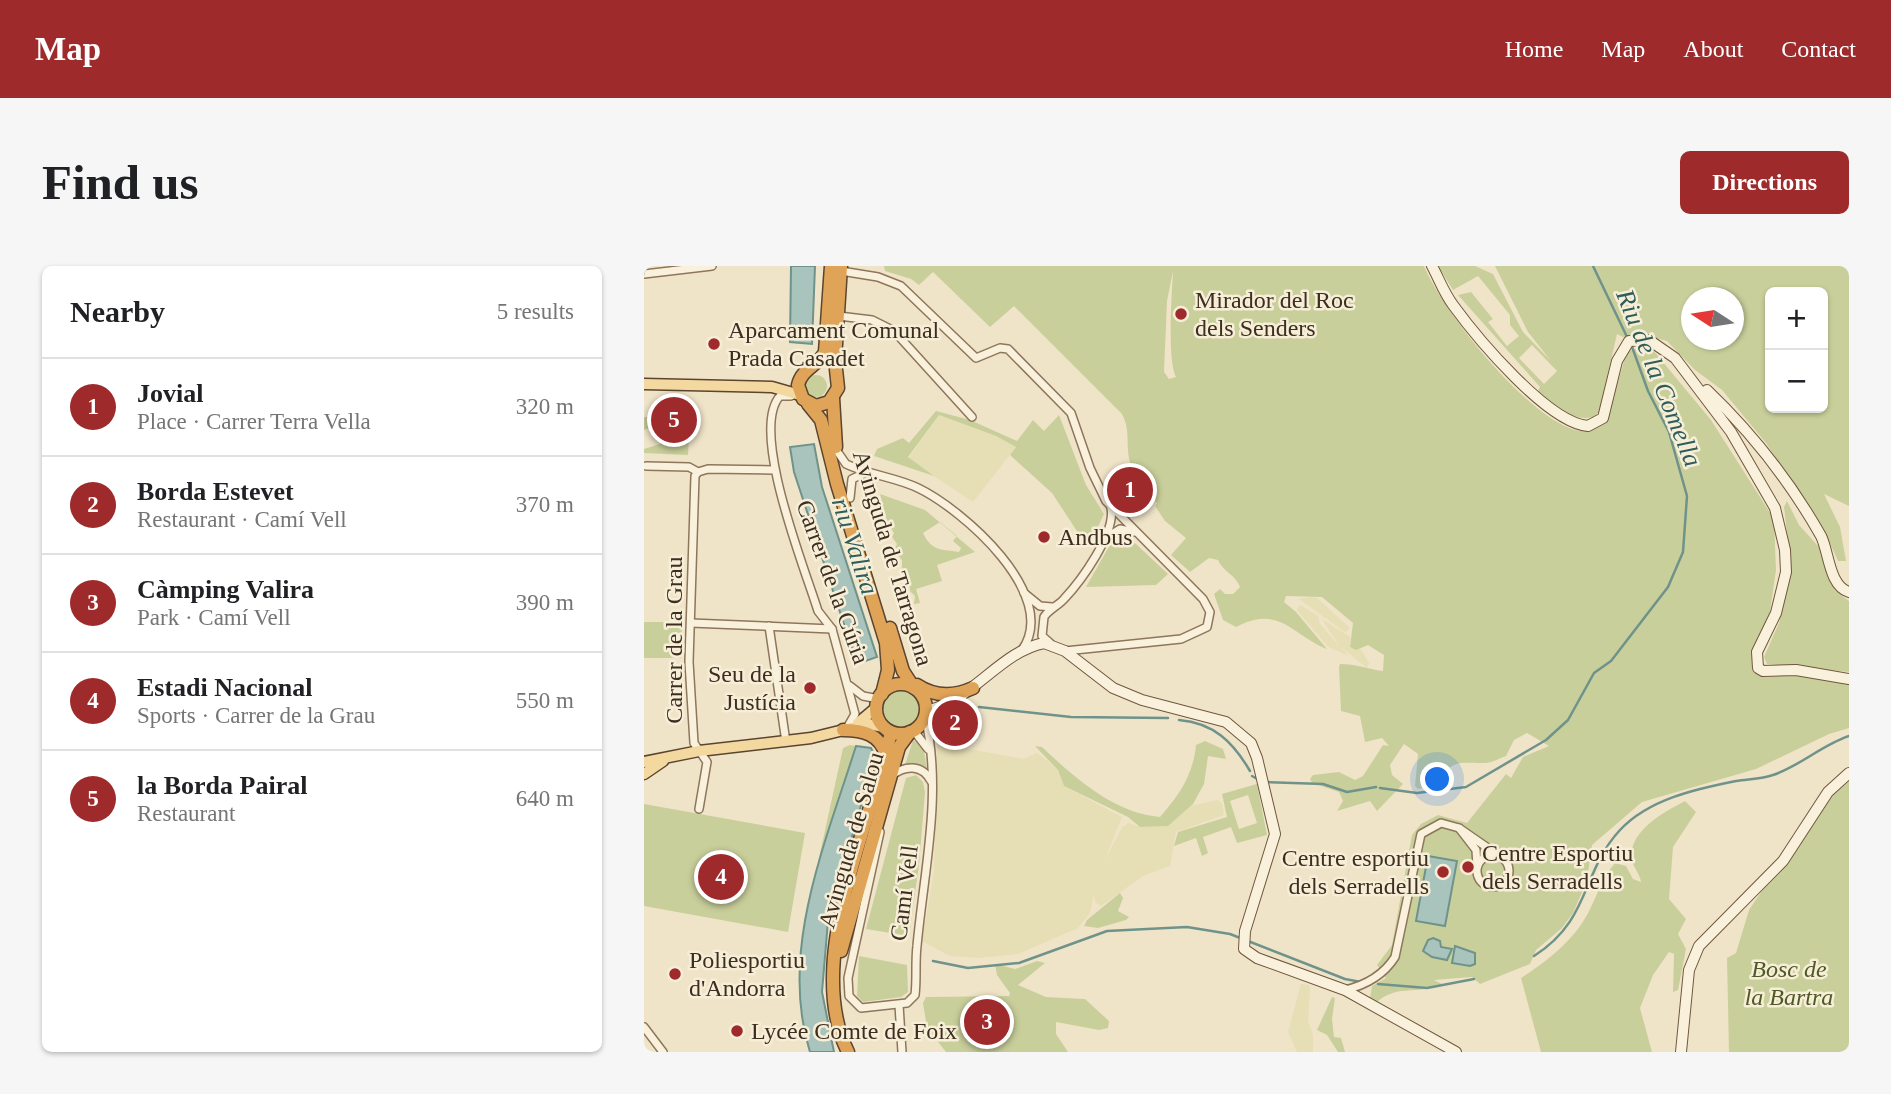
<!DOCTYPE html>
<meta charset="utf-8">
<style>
:root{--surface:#fff;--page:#f6f6f6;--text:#202124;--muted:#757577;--line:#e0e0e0;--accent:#9e2a2b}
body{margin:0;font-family:"Times New Roman",serif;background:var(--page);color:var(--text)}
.controls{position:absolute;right:21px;top:21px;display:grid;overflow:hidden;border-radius:10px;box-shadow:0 2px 5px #0004}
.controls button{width:63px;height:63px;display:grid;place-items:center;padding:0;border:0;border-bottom:2px solid var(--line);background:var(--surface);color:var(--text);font:35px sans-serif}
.compass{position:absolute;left:1037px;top:21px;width:63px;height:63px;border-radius:50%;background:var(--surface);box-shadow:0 2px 5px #0004;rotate:282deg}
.you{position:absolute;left:794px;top:514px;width:24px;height:24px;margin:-18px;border:5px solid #fff;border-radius:50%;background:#1a73e8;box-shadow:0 0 0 10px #1a73e833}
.badge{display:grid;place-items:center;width:46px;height:46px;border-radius:50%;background:var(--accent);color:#fff;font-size:23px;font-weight:700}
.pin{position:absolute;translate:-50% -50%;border:4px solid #fff;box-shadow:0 2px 7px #0006}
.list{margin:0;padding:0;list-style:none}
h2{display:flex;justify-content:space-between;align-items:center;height:91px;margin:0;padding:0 28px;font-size:30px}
h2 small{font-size:23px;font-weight:400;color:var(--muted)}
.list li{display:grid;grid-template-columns:46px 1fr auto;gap:21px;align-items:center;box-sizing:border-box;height:98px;padding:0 28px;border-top:2px solid var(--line)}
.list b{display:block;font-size:26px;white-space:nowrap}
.list p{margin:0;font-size:23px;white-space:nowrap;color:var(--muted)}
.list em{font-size:23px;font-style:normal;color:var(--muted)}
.map{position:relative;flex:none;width:1205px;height:786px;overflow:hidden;border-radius:10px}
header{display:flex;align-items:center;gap:42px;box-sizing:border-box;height:98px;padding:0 35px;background:var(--accent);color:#fff}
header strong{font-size:33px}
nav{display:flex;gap:38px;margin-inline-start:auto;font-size:24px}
.intro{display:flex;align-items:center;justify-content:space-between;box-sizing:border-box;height:168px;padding:0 42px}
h1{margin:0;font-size:49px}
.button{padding:18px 32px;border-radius:10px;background:var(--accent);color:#fff;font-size:24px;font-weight:700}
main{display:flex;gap:42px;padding:0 42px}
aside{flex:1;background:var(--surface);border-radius:10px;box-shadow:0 2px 5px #0004}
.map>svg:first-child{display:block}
.farmland{fill:#e6deb5}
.green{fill:#c9cf9b;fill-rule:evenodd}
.water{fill:#a9c4bc;stroke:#6f938a;stroke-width:2}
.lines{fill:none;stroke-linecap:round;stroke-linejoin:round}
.stream{stroke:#6f938a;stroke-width:2.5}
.street-casing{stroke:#8d765c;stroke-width:10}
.secondary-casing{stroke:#6f573f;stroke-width:12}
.primary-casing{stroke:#5b4430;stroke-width:13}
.highway-casing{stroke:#5b4430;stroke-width:15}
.street{stroke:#faf1dc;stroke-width:7}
.secondary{stroke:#faf1dc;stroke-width:10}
.primary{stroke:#f3d9a0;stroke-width:10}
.highway{stroke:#e0a458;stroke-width:12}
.poi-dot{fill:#9e2a2b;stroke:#f7eed8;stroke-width:2.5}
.labels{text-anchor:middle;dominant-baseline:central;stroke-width:5;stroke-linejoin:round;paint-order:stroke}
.poi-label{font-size:24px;fill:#3d2e20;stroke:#f7eed8;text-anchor:start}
.street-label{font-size:24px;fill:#3d2e20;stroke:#f7eed8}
.park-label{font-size:24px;font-style:italic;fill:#4d5a26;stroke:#f7eed8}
.water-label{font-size:26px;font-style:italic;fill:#2f5d5a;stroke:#f7eed8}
</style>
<header>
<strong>Map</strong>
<nav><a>Home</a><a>Map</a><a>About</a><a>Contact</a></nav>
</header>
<div class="intro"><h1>Find us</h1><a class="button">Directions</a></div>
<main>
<aside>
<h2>Nearby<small>5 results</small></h2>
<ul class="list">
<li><span class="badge">1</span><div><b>Jovial</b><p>Place · Carrer Terra Vella</p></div><em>320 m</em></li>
<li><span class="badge">2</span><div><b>Borda Estevet</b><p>Restaurant · Camí Vell</p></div><em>370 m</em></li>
<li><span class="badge">3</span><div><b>Càmping Valira</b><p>Park · Camí Vell</p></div><em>390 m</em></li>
<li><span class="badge">4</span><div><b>Estadi Nacional</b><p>Sports · Carrer de la Grau</p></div><em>550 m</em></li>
<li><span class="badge">5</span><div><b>la Borda Pairal</b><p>Restaurant</p></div><em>640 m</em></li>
</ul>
</aside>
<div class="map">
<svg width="1205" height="786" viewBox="0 0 1205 786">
<rect width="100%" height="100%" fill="#f0e4c8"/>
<!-- farmland -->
<g class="farmland">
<path d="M 295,149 L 352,170 L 372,181 L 329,236 L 264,193 Z"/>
<path d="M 666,331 L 673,332 L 706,362 L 702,366 L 698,364 L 655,333 Z"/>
<path d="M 656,339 L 674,350 L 676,358 L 696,381 L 678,353 L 706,371 L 706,381 L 716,382 L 725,397 L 723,402 L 697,381 L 705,390 L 684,381 L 653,344 Z"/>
<path d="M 300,474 L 320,482 L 380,493 L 393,487 L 400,492 L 414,504 L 420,520 L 478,551 L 460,596 L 478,561 L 485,557 L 496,561 L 524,560 L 547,540 L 573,534 L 578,537 L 580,549 L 532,566 L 526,600 L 499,610 L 457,640 L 451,636 L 450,627 L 446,647 L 434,662 L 374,688 L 335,692 L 306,690 L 278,675 L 290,605 L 293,478 Z"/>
<path d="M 657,718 L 665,719 L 666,723 L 664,755 L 669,769 L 669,786 L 653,786 L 644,766 Z"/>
</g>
<!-- green -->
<g class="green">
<path d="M 240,0 L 780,0 C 799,46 883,151 931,164 C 943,167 952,163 962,157 L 983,85 L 1000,81 L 1009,84 L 1067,154 L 1130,253 L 1132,304 L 1126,345 L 1109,387 L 1109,401 L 1122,411 L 1147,409 L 1205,416 L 1205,462 L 1185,468 L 1112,503 L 998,536 L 948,579 L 943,615 L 929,647 L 918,662 L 892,684 L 886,698 L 836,718 L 828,711 L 790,714 L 798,718 C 771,730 752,717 731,738 L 726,732 L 728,720 L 742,712 L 733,699 L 748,679 L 768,569 L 777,558 L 794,549 L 823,557 L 862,508 L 867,512 L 879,491 L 905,480 L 883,467 L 870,474 L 862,490 C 856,492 848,497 841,497 C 819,498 806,491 796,518 L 774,523 L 771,520 L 774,488 L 760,478 L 746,499 L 748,509 L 759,518 L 733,545 L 726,535 L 693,545 L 699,535 L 695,526 L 668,517 L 666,513 L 669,509 L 695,506 L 711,514 L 719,510 L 739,479 L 745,480 L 738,472 L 721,476 L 716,450 L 697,445 L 695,401 L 696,398 C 712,398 724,403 739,405 L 740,389 L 724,379 L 712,384 L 706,381 L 709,357 L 678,331 L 642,330 L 640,336 L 652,346 L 683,383 C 648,369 636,338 592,361 L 579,354 L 570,328 L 576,323 L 581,328 L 589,328 L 596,321 C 592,309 579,306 574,294 L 565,292 L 546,306 L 527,289 L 542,272 L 521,255 L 511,240 L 513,237 C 498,222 486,208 484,185 C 483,170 485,162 478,148 L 370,40 L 346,61 L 289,6 L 275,19 L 267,13 L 241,5 ZM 529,5 C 528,26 523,95 532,111 L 525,113 L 520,106 L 523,35 Z"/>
<path d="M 794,0 L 831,0 L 849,8 L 879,66 L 907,95 L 884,66 L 851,0 L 1205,0 L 1205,240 L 1180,228 L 1196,261 L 1202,295 L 1194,295 L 1184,273 L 1122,177 L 1078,124 L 1051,104 L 1023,75 L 994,68 L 981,72 L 973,68 L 955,146 L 949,151 C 927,156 909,139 893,127 L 896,121 L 814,29 L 827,26 L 849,53 L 844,56 L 863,80 L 875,70 L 866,59 L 866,49 L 834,10 L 809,24 ZM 1126,26 L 1179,26 L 1179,142 L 1126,142 ZM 1048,32 L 1090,32 L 1090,74 L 1048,74 ZM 888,79 L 913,105 L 900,118 L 875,92 Z"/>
<circle cx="172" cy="120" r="11"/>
<path d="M 292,145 L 326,154 L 373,175 L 389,154 L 400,165 L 415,149 L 442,219 L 460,248 L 444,282 L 408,227 L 366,189 L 372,181 L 352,170 L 295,149 L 264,191 L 290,210 L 230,190 L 233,183 L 259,172 L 265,177 Z"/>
<path d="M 0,151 L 46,152 L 44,189 L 0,187 L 0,183 L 22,176 L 25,169 L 20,156 L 0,164 Z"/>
<path d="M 236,228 L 281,244 L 331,286 L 293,299 L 298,315 L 272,323 L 276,337 L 270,338 L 271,330 L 266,325 L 265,314 L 261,311 L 262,304 L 258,302 L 258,294 L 253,288 L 255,284 L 251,282 L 253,278 L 248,271 L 250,267 L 243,255 ZM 296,256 L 313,270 L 309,275 L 317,282 L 315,286 C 298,283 288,286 279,267 Z"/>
<path d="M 1143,235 L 1155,259 L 1175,281 L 1191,324 L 1205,335 L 1205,406 L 1123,398 L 1120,391 L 1135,357 L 1147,302 L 1140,241 Z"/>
<path d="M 479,271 L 492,278 L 524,308 L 512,319 L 442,321 L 467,277 Z"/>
<path d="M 0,356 L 38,356 L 37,392 L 0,392 Z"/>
<circle cx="257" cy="444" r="19"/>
<path d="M 269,474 L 279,479 L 283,503 L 274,498 L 261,499 Z"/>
<path d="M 561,475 L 579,483 L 582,493 L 564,490 L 560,518 L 549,538 L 524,560 L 496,561 L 484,551 L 420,520 L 414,504 L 391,480 L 398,481 C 431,512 470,547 516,551 C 536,528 549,509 552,479 Z"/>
<path d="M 206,479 L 212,480 L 168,624 L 199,482 Z"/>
<path d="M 272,509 L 279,516 L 281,526 L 275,599 L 265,670 L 222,663 L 262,512 Z"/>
<path d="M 1205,513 L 1205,786 L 1085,786 L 1083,692 L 1092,687 L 1105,644 L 1127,611 L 1152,585 L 1192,524 Z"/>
<path d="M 613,518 L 623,569 L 593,577 L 587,561 L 559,571 L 564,587 L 558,590 L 552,572 L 530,580 L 534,566 L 583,551 L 578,528 ZM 604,529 L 613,557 L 595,563 L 586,535 Z"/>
<path d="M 1041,535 L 1052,546 L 1029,581 L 1025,633 L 1042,653 L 1034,668 L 1042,683 L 1034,724 L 1029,726 L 1030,688 L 1025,686 L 1009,709 L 996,742 L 1008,786 L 897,786 L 877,712 C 905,694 933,672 947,641 C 955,625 959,611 971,597 L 982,600 L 989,613 L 997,616 C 996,607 987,599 987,590 C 988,563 1020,546 1041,535 Z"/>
<path d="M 0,538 L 161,567 L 144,666 L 0,640 Z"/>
<path d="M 476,627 L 479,632 L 474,645 L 485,651 L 482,654 L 454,662 L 440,660 L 443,654 Z"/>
<path d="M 215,690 L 263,699 L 264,726 L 257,731 L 219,736 L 213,730 Z"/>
<path d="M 393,695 L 401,697 L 374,719 L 402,731 L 441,733 L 465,755 L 464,762 L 455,764 L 412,756 L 412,768 L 424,786 L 302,786 L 283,762 L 279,737 L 282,731 L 365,730 L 366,727 L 353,709 L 351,698 L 371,703 Z"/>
<path d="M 688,731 L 691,732 L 688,753 L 690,771 L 697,772 L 701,786 L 694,786 L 683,769 L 673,764 Z"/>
</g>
<!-- water -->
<g class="water">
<path d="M 147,0 L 171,0 L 168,78 L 146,76 Z"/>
<path d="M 170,178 L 178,221 L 233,391 L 213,398 L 150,206 L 146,181 Z"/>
<path d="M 212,480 L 227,482 L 231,490 L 184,655 L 178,726 L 190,786 L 166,786 C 134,685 182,576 212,480 Z"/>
<path d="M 784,590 L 813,595 L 801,660 L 772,655 Z"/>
<path d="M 789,672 L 796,675 L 797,681 L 808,683 L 803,694 L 788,691 L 779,685 L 784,674 Z"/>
<path d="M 811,680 L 831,687 L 831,698 L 826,700 L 808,697 Z"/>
</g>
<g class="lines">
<!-- stream -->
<g class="stream">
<path d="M 949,0 L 984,73"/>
<path d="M 335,441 L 427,451 L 524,452"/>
<path d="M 535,454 C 570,457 589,476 606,505"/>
<path d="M 608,510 L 615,514"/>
<path d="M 621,516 L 679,518 L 703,526 L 732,521"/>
<path d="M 736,522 L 773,527 L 822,521 L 902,474 L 924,454 L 950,407 L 967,395 L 1024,321 L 1039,286 L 1043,230 L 1025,166 L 1004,125 L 987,78"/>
<path d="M 890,690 C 947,654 937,606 976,564 C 1005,533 1052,523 1092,515 C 1104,513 1118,513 1129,509 C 1156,500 1178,479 1205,470"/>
<path d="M 289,695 L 324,702 L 375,697 L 463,665 L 543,661 L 586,668 L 701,713 L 717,716"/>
<path d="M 734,718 L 783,722 L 830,713"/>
</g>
<!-- street casing -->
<g class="street-casing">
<g id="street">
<path d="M 197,5 L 234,11 L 257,20 L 332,92 L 356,82 L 364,83 L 427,147 L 446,202 L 462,235 L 559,333 L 566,346 L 563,361 L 537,373 L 421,385"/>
<path d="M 0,8 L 68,0"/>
<path d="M 195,50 L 228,54 L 250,65 L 328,151"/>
<path d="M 147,130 L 136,130 C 105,164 161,303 174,345 L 188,363 L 211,448 L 203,462"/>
<path d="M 193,185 L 202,198 C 225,209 251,211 274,222 C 318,243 417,329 378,384"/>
<path d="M 2,200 L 45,201 L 54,206 L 51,210 L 45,396 L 50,477 L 63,496 L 55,543"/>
<path d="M 54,206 L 64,203 L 130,204"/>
<path d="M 206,232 L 208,213 L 223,206"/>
<path d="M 463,271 L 476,263 L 490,266"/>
<path d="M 380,327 L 396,340 L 408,341"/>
<path d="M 47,357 L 188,363"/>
<path d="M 125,360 L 142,476"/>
<path d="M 406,377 L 398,370 L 400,351 C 405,343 414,340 420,333 C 437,315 472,267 467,242"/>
<path d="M 206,420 L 219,430 L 235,433"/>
<path d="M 270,465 L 284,483"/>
<path d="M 247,510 C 261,499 278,498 287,515"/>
<path d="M 236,566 L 204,712 L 205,730 L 217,742 L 263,737 L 271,729 C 273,713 271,696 273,680 C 280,604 299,526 281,450"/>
<circle cx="849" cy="605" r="16"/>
<path d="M 833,600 L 832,584 L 815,562 L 854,589"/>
<path d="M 701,724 C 722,719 739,710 751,691 L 777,568 L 797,557 L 815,562"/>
<path d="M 255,739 L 258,786"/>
<path d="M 0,761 L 19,786"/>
</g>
</g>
<!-- secondary casing -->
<g class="secondary-casing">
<g id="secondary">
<path d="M 788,0 C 795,13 800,27 809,39 C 833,72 904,157 944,160 L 959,152 L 973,95 L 985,75 L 1005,74 L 1031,92 L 1087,166 L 1131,242 L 1141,284 L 1142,306 L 1132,347 L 1113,386 L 1114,402 L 1119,405 L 1152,404 L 1205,413"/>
<path d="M 1063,124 C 1107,166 1147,217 1177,270 C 1185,286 1185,320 1205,326"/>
<path d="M 282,445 C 329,435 355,386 400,377 L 421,385 L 469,422 L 498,434 L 582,456 L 607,477 L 613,492 L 631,568 L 601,665 L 600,683 L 613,692 L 701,724 L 812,786"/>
<path d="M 1037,786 L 1045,704 L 1055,680 L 1139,595 L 1184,526 L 1205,507"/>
</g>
</g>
<!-- primary casing -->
<g class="primary-casing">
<g id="primary">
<path d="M 0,118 L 128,121 L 156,129"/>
<path d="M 214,457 L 233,441"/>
<path d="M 0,496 L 55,485 L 167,472 L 224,458 L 240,461"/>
<path d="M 0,508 L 19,495"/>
</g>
</g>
<!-- highway casing -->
<g class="highway-casing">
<g id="highway">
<path d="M 187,0 L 181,86 C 174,100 158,102 154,119 L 159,133 L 172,140 L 185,136 L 194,122 L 191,94 L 197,0"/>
<path d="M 189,132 L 192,181"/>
<path d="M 164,138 L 177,154 L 193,218 L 242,377 L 244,404 L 238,428"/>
<path d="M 246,362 L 259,405 L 270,422"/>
<circle cx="257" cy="443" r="25"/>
<path d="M 273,419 C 291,431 309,431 329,422"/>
<path d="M 199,464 C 219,464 236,468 242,489"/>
<path d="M 197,685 L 255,481 L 266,466"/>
<path d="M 204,786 C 159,696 227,559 247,466"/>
</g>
</g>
<!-- street -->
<use href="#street" class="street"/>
<!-- secondary -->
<use href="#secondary" class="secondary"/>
<!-- primary -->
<use href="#primary" class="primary"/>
<!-- highway -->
<use href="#highway" class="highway"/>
</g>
<!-- markers -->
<g class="poi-dot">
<circle cx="537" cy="48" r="7"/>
<circle cx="70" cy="78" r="7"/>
<circle cx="400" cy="271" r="7"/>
<circle cx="166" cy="422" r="7"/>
<circle cx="824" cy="601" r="7"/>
<circle cx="799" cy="606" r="7"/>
<circle cx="31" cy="708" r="7"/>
<circle cx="93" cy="765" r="7"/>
</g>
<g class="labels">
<!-- poi labels -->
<g class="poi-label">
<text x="551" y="34">Mirador del Roc<tspan x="551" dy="28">dels Senders</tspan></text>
<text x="84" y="64">Aparcament Comunal<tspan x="84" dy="28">Prada Casadet</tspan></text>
<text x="414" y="271">Andbus</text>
<text x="152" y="408" text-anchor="end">Seu de la<tspan x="152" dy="28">Justícia</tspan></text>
<text x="838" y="587">Centre Esportiu<tspan x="838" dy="28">dels Serradells</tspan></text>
<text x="785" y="592" text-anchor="end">Centre esportiu<tspan x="785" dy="28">dels Serradells</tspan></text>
<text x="45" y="694">Poliesportiu<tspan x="45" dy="28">d'Andorra</tspan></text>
<text x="107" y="765">Lycée Comte de Foix</text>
</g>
<!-- street labels -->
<g class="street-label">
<text transform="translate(249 292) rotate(73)">Avinguda de Tarragona</text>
<text transform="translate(189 316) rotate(70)">Carrer de la Cúria</text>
<text transform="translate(30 374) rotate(-90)">Carrer de la Grau</text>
<text transform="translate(207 574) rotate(-74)">Avinguda de Salou</text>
<text transform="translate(260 627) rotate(-83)">Camí Vell</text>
</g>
<!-- park labels -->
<g class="park-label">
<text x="1145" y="703">Bosc de<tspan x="1145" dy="28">la Bartra</tspan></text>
</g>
<!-- water labels -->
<g class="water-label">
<text transform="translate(1015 112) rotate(68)">Riu de la Comella</text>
<text transform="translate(211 280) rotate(72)">riu Valira</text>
</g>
</g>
</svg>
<div class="controls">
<button>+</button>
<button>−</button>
</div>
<svg class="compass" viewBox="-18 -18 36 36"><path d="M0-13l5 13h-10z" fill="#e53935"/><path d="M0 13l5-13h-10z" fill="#757577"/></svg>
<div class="you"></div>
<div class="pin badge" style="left:486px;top:224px">1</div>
<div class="pin badge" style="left:311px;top:457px">2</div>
<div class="pin badge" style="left:343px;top:756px">3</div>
<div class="pin badge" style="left:77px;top:611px">4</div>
<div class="pin badge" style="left:30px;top:154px">5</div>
</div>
</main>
